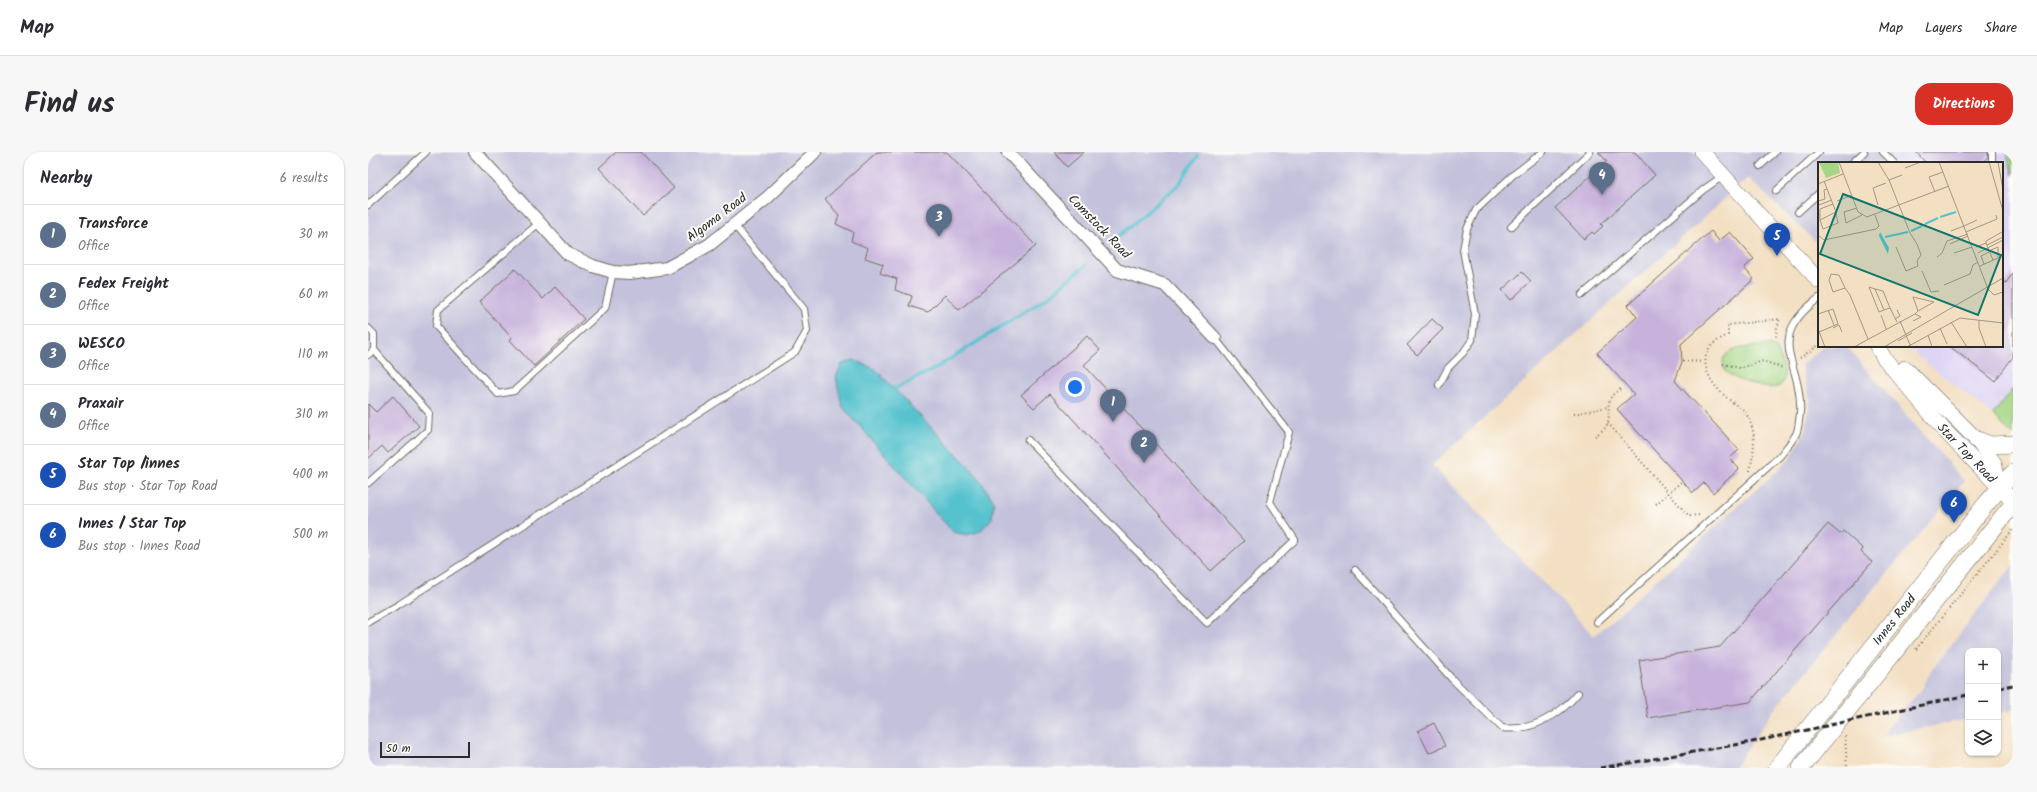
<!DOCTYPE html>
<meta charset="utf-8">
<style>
:root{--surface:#fff;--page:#f7f7f7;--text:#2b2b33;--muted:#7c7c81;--line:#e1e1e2;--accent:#d93025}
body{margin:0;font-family:Kalam,sans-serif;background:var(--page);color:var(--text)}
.controls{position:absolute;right:12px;bottom:12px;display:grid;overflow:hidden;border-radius:8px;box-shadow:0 1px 3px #0004}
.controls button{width:36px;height:36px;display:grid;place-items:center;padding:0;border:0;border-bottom:1px solid var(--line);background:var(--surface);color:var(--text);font:20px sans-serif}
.scale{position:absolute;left:12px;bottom:10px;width:90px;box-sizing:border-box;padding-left:4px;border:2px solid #2b2b2b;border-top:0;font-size:11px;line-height:14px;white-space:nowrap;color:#2b2b2b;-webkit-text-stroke:3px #fdfcf7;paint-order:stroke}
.you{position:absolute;left:707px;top:235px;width:14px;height:14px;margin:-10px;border:3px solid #fff;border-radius:50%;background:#1a73e8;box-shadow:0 0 0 6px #1a73e833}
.badge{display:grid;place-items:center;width:26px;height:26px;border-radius:50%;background:var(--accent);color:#fff;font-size:13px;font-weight:700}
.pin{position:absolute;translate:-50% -33px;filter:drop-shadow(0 1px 2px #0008)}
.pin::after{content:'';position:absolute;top:21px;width:14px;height:12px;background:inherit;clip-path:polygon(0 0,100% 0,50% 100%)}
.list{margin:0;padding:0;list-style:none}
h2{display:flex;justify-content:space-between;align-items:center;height:52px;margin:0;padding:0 16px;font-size:17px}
h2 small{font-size:13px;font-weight:400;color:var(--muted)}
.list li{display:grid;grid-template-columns:26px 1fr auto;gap:12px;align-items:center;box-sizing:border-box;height:60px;padding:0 16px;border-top:1px solid var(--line)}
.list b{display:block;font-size:15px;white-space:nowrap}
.list p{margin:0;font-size:13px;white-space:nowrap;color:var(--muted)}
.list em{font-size:13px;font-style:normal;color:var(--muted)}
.icon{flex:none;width:22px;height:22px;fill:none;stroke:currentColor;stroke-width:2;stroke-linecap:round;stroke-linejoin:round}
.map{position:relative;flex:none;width:1645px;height:616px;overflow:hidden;border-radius:16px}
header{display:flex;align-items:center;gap:24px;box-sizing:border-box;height:56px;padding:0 20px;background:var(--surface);border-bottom:1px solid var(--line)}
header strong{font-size:19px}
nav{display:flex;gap:22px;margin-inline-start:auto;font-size:14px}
.intro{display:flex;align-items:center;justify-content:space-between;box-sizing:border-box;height:96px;padding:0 24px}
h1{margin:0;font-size:28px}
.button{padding:10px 18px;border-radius:16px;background:var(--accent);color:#fff;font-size:14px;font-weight:700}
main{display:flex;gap:24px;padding:0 24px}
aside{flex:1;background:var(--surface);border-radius:16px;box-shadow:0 1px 3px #0004}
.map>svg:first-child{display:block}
.built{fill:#ded5f5}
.industrial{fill:#c3c1db}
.green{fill:#a4d685;stroke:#688058}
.water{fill:#56c2ce;stroke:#40767c}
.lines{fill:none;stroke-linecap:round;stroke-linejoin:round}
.stream{stroke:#56c2ce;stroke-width:3.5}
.building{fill:#c7b2dc}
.service-casing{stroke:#716a60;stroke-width:8}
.minor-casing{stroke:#716a60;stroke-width:14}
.tertiary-casing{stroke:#716a60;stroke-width:16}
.secondary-casing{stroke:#716a60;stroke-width:18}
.path{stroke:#716a60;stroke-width:2;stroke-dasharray:1 3;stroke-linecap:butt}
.service{stroke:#fff;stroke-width:6}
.minor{stroke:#fff;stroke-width:12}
.tertiary{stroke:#fff;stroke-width:15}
.secondary{stroke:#fff;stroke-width:17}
.rail{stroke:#2b2b2b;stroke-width:3;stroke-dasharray:6 3;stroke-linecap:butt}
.labels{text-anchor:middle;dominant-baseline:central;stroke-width:4;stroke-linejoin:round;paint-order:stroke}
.street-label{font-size:13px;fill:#2b2b2b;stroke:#fdfcf7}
.inset-river{fill:none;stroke:#56c2ce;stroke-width:2}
.inset-road{fill:none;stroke:#a39786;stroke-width:1}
.view{fill:#0f766e;fill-opacity:0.15;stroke:#0f766e;stroke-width:2}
.inset-edge{fill:none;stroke:#2b2b2b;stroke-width:2}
</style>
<header>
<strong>Map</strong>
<nav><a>Map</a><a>Layers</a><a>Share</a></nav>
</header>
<div class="intro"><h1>Find us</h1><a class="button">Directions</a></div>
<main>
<aside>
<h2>Nearby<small>6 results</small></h2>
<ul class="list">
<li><span class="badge" style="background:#5c6f8a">1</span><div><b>Transforce</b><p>Office</p></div><em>30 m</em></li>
<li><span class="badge" style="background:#5c6f8a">2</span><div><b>Fedex Freight</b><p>Office</p></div><em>60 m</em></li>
<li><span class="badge" style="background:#5c6f8a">3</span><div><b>WESCO</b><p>Office</p></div><em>110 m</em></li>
<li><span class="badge" style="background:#5c6f8a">4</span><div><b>Praxair</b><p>Office</p></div><em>310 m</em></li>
<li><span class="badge" style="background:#1a4fb4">5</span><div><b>Star Top /innes</b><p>Bus stop · Star Top Road</p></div><em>400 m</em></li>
<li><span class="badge" style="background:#1a4fb4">6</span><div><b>Innes / Star Top</b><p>Bus stop · Innes Road</p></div><em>500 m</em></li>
</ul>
</aside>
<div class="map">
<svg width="1645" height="616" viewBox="0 0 1645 616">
<rect width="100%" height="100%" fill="#fdfcf7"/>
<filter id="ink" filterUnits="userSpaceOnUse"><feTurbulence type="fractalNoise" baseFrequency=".025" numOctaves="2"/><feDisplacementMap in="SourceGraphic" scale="8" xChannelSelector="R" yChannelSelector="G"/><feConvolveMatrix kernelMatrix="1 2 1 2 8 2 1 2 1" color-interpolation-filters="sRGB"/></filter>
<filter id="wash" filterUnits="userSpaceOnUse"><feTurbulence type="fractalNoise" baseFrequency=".012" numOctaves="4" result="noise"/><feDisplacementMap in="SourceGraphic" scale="16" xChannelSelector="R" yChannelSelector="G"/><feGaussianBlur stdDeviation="0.9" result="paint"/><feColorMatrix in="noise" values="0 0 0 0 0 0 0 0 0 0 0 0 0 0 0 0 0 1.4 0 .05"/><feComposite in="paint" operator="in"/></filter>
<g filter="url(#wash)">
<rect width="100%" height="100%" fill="#f3dfc2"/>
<!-- built -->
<path class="built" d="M 1522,0 L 1638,0 L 1645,23 L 1645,236 L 1625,263 L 1537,194 L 1634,194 L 1634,11 L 1513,11 Z"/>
<!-- industrial -->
<g class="industrial">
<path d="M 0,0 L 1522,0 L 1513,11 L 1451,11 L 1451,89 L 1449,91 L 1380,26 L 1064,313 L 1226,484 L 1421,308 L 1438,279 L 1442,248 L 1433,213 L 1457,194 L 1478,194 L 1596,329 L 1405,559 L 1366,616 L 0,616 Z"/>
<path d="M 1645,413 L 1645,558 L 1630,561 L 1630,499 L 1600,499 L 1600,567 L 1516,584 L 1520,575 L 1554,537 L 1563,519 Z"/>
</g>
<!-- green -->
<g class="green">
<path d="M 1638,0 L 1645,0 L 1645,23 Z"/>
<path d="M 1400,193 L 1407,195 C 1419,219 1426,244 1387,233 C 1375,230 1367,227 1357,219 C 1356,215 1354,210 1356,206 C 1360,195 1389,194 1400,193 Z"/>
<path d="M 1645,236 L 1645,284 L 1625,263 Z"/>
</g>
<!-- water -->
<path class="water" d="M 486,208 L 507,217 L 609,323 L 626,350 L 624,366 L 612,379 L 599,383 L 585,380 L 474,254 L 468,225 L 474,212 Z"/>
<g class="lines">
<!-- stream -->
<g class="stream">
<path d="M 744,90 L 811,32 L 830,4"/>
<path d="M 526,237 L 568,216 L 680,145 L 718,113"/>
</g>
</g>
<g id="blocks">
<!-- building -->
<g class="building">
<path d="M 248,0 L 273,0 L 306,36 L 275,64 L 231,16 Z"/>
<path d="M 509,0 L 579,0 L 668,94 L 591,158 L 577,143 L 560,160 L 541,154 L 544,144 L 527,138 L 529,127 L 512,121 L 515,112 L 497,106 L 500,96 L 483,89 L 485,80 L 468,72 L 471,63 L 457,47 Z"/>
<path d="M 686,0 L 716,0 L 699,15 Z"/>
<path d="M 1230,0 L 1267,0 L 1287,23 L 1233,72 L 1235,74 L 1226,82 L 1224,80 L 1216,87 L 1187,56 L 1239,9 Z"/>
<path d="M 1548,0 L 1620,0 L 1620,5 L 1613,11 L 1558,11 Z"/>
<path d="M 1343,79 L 1351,89 L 1362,80 L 1386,107 L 1376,116 L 1386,127 L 1313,192 L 1314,210 L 1307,229 L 1371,298 L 1362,306 L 1371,317 L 1345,341 L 1336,331 L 1325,341 L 1249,257 L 1266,242 L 1229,201 L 1269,165 L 1260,153 Z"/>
<path d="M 147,117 L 175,147 L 187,135 L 216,167 L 166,214 L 142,188 L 144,186 L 111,150 Z"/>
<path d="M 1154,120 L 1163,129 L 1143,148 L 1134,138 Z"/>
<path d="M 1645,121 L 1645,205 L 1627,229 L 1581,194 L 1634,194 L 1634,128 L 1638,131 Z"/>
<path d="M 1064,167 L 1075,177 L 1049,203 L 1039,193 Z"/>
<path d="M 719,184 L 732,198 L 716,213 L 876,389 L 843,419 L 682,242 L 666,256 L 653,243 Z"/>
<path d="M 25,244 L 51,274 L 20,301 L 14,294 L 0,307 L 0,252 L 8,260 Z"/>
<path d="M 1460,372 L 1472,382 L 1475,379 L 1495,397 L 1493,400 L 1504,410 L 1382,550 L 1280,566 L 1271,508 L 1352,495 Z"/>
<path d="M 1066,571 L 1077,594 L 1061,601 L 1050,579 Z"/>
</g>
</g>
</g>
<g filter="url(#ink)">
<use href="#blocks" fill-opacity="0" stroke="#716a60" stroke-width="1"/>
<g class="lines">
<!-- service casing -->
<g class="service-casing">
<g id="service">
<path d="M 1515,0 L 1526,11"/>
<path d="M 1484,11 L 1496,0"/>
<path d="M 1624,11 L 1624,0"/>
<path d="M 1392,14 L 1407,0"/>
<path d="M 1408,39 L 1451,0"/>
<path d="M 0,53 L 58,0"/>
<path d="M 1430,60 L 1451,41"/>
<path d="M 171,71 L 70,158 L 68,174 L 130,242 L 146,239 L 237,156 L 245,120"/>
<path d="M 1143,75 L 1222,0"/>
<path d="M 1214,143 L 1335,38 L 1355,24"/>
<path d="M 0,176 L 6,182 L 6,198 L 0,203"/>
<path d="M 1071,233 L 1080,216 L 1095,201 L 1104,188 L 1107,162 L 1095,98 L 1099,77 L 1108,58 L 1145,23 L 1175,0"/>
<path d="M 660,288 L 839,471 L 927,388 L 902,350 L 921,280 L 847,186"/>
<path d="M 0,331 L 60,278 L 61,261 L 6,198"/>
<path d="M 987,418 L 1084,527 L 1134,576 C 1163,580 1192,563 1210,541"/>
<path d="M 0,470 L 30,453 L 427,200 L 439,179 L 436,157 L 366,73"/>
<path d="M 1229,470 L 1412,304 C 1417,297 1424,290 1428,282 C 1431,276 1431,267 1432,261 C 1435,208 1394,189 1451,146"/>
</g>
</g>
<!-- minor casing -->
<g class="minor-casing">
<g id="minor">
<path d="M 107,0 L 200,102 L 225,114 L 245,120 L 261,121 L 299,116 L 341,93 L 399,46 L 447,0"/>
<path d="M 640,0 L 749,118 L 797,133 L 847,186"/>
</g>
</g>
<!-- tertiary casing -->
<g class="tertiary-casing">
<g id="tertiary">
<path d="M 1334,0 L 1451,129"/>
<path id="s1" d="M 1509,194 L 1516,206 L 1576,278 L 1645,349"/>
<path d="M 1537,216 L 1609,288 L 1626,311 L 1632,335"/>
</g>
</g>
<!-- secondary casing -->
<g class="secondary-casing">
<g id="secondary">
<path d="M 1609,288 L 1623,293 L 1645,292"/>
<path id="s2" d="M 1409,616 L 1618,352 L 1645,321"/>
<path d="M 1433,616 L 1645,352"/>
</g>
</g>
<!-- path -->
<g class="path">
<path d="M 1432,206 L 1451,193"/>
<path d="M 1315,209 L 1337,210"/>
<path d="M 1355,212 L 1372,216 L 1395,209 L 1415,216"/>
<path d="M 1206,262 L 1239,255"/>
<path d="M 1240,271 L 1318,361 L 1322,364 L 1332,363"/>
<path d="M 1227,284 C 1230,282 1234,279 1237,276 C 1247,263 1231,248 1253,237"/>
<path d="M 1382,319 C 1386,297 1390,280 1377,260 C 1375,257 1371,255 1368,253 C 1352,241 1334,224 1338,203 C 1341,193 1351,187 1360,183 L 1360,173 L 1412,167 L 1409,175 L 1408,185"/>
<path d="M 1288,352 L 1314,329"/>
<path d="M 1548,497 L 1645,378"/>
<path d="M 1477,584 L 1479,616"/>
</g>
<!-- service -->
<use href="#service" class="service"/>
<!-- minor -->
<use href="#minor" class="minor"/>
<!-- tertiary -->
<use href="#tertiary" class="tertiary"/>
<!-- secondary -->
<use href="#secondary" class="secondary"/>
<!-- rail -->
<g class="rail">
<path d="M 1630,536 L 1645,533"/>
<path d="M 1232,616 L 1384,590 L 1600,543"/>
</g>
</g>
</g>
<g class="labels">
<!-- street labels -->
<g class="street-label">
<text transform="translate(349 66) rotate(-37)">Algoma Road</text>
<text transform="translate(731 75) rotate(46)">Comstock Road</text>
<text stroke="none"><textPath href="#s1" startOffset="140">Star Top Road</textPath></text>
<text stroke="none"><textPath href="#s2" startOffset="189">Innes Road</textPath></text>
</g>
</g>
<!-- overview -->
<g transform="translate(1450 10)">
<rect width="185" height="185" fill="#f3dfc2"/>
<path d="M 1,0 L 20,0 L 22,11 L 8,16 Z" fill="#a4d685"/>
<path d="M 62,70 L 71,86 L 70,92 L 61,74 Z" fill="#56c2ce"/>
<path class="inset-river" d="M 122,55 L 138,50M 107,62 L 120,56M 93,69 L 104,64M 67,75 L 90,70"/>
<path class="inset-road" d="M 21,0 L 40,50 L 49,55 L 131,24M 60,0 L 71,18 L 92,71 L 99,82 L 103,93 L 99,99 L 100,104 L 88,109 L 78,85M 121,0 L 170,127 L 176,133 L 185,130M 171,0 L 185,49M 180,0 L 185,28M 87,6 L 103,0M 71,18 L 84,13M 6,19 L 18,50 L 2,58 L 2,47 L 15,42M 0,22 L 25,12M 117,30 L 111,15 L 125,10M 0,39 L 7,37 L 6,28 L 9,27M 19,39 L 34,33M 0,40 L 1,43 L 14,38M 60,43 L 55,26 L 68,21M 39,46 L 26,50 L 28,61 L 44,53M 2,58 L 5,67 L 20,61 L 18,52M 146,64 L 159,58M 133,69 L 146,64M 148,70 L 179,57 L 178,53M 0,73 L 6,78 L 58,67 L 61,64 L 57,53M 168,81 L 168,79 L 184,70 L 185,73M 132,82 L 150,74M 169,83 L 185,75M 158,85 L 168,81 L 175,98M 136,91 L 154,85M 160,91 L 185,78M 119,95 L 124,91 L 129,79 L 150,72M 166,102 L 163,94 L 171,90M 162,104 L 180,96 L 180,85 L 171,89M 104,109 L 113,130 L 121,129M 126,123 L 152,112 L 155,103 L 160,100M 27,126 L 21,113 L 13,112 L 11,118 L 15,130 L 27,126 L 32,133 L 50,177M 57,127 L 51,125 L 61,150 L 66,148M 72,146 L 66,148 L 57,127 L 65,129 L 72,146 L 79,160M 10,148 L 16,163M 0,152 L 15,147 L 20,162 L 1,170M 97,152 L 100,149 L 95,135 L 116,140 L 100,149M 63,153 L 68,167M 77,157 L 82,154 L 79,148M 161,158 L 161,166 L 168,185M 82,159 L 93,185M 95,159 L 103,155 L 97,152M 133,160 L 149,185M 15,166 L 21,163 L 24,170M 122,166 L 129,182M 0,167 L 7,185M 110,173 L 114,185M 80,179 L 94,171M 36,185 L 97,152M 66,185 L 185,116M 89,185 L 142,156 L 185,161"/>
<path class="view" d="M 25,32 L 183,93 L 160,153 L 2,92 Z"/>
<rect width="185" height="185" class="inset-edge"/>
</g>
</svg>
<div class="controls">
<button>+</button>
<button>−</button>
<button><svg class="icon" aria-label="layers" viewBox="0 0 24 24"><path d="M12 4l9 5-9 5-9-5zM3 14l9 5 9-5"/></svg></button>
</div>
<div class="scale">50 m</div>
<div class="you"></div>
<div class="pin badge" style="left:745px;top:270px;background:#5c6f8a">1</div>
<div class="pin badge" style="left:776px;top:311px;background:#5c6f8a">2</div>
<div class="pin badge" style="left:571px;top:85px;background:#5c6f8a">3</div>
<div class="pin badge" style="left:1234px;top:43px;background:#5c6f8a">4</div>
<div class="pin badge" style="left:1409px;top:104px;background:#1a4fb4">5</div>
<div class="pin badge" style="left:1586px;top:371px;background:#1a4fb4">6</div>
</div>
</main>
